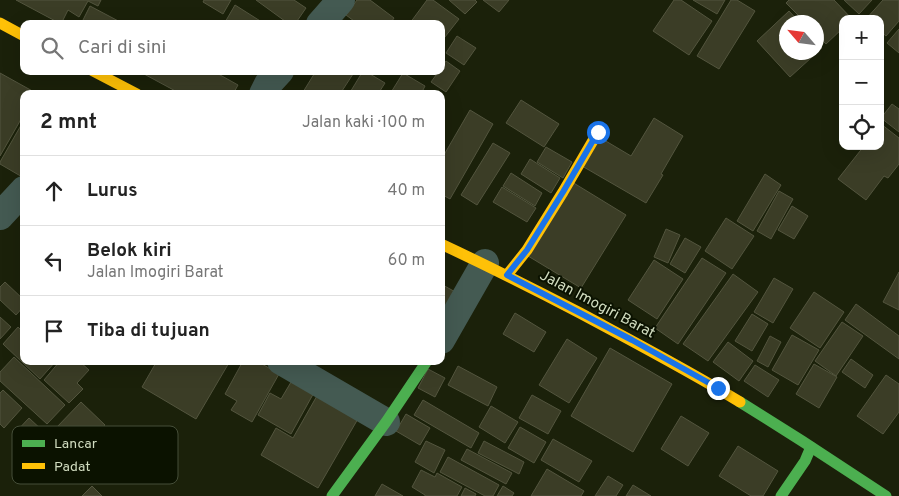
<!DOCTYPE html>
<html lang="id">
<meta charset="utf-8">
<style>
:root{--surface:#fff;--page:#f2f2f2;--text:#222;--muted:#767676;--line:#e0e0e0}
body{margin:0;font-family:Overpass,sans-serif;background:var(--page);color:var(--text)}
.controls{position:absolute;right:15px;top:15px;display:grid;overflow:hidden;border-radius:10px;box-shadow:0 5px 20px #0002}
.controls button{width:45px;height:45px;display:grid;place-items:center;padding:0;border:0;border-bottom:1px solid var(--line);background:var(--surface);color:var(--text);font:25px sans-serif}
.compass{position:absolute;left:779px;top:15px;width:45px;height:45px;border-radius:50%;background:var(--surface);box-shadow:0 5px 20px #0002;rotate:298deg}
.stop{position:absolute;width:15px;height:15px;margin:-11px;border:4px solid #1a73e8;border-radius:50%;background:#fff}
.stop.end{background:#1a73e8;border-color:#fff;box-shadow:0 1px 5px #0008}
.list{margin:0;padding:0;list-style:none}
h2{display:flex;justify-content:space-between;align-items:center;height:65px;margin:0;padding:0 20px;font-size:21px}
h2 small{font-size:16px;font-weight:400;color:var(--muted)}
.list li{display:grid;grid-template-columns:32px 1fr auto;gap:15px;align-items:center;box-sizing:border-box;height:70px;padding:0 20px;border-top:1px solid var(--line)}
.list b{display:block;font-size:19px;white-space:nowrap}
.list p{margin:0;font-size:16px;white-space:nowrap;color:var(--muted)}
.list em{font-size:16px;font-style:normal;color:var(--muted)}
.icon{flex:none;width:28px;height:28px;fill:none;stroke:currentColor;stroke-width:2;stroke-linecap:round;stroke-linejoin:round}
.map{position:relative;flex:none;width:899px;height:496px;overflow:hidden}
.search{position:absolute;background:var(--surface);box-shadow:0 5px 20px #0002;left:20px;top:20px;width:425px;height:55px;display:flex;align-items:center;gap:12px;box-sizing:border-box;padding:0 18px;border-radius:10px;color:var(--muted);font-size:19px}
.panel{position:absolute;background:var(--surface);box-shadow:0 5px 20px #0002;left:20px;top:90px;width:425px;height:275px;border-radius:10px}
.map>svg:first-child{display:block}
.building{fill:#3b3d26;stroke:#53553e}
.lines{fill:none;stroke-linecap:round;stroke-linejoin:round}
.street{stroke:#445a52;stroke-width:28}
.fast{stroke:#4caf50;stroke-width:11}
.slow{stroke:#ffc107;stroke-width:11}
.route{stroke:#1a73e8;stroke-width:6}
.labels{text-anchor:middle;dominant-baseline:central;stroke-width:4;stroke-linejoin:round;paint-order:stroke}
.street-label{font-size:15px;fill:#d1dcbf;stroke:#0b1200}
.key{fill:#0b1200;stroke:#464f39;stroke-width:1}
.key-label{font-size:14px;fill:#d1dcbf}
</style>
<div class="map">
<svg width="899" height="496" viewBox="0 0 899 496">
<rect width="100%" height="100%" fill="#1b210a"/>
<!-- building -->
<g class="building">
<path d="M 16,0 L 101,0 L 98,6 L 88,1 L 79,17 L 68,10 L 61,24 Z"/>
<path d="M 204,0 L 231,0 L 223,14 L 203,2 Z"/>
<path d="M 256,0 L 294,0 L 306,8 L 295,24 L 289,24 Z"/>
<path d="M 357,0 L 370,0 L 394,18 L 390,24 L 358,24 L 346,15 Z"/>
<path d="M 427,0 L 433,0 L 459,19 L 441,42 L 441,24 L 410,23 Z"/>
<path d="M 449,0 L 475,0 L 477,2 L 465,14 Z"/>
<path d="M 483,0 L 509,0 L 499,12 Z"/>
<path d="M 674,0 L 681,0 L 712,21 L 689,55 L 653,31 Z"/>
<path d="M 693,0 L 725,0 L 717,14 Z"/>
<path d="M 731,0 L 737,0 L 755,11 L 719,69 L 697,56 Z"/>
<path d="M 789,0 L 834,0 L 852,19 L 843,19 L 843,28 L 826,44 L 816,34 L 816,22 L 805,22 L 786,3 Z"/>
<path d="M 844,0 L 872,0 L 859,14 Z"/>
<path d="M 883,0 L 899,0 L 899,21 L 886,36 L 880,31 L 880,19 L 866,19 Z"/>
<path d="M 235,5 L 265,24 L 224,24 Z"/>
<path d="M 90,6 L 124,24 L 81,24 Z"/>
<path d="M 789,11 L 799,22 L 786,22 L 786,52 L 816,52 L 816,42 L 822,48 L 790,77 L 757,41 Z"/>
<path d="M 899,29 L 899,53 L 887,43 Z"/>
<path d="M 457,36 L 476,48 L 464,65 L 446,53 Z"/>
<path d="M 446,61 L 460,71 L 446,92 L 431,82 L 439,71 L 441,71 L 441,68 Z"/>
<path d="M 146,71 L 213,71 L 238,85 L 233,94 L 181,94 L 144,74 Z"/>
<path d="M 316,71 L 355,71 L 340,94 L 306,94 L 303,92 Z"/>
<path d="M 363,71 L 365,71 L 385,83 L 378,94 L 349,94 Z"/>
<path d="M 0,73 L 36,93 L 24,94 L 24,114 L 0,156 Z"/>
<path d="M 403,73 L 425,86 L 421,94 L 390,94 Z"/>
<path d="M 521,100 L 559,124 L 544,147 L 506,123 Z"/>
<path d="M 892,104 L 899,109 L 899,132 L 881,118 Z"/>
<path d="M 470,110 L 493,124 L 450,199 L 441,194 L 441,160 Z"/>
<path d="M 654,118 L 683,136 L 661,174 L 663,175 L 646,203 L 582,166 L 599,137 L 631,156 Z"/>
<path d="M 24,120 L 24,178 L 0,164 L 0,162 Z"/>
<path d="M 881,124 L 899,138 L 899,164 L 888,178 L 884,176 L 866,200 L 838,179 L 864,146 L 880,146 Z"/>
<path d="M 493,143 L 510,153 L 477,205 L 461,195 Z"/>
<path d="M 546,147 L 572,162 L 563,178 L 537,162 Z"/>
<path d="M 530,159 L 560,178 L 551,193 L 521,174 Z"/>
<path d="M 511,173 L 542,193 L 535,206 L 503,186 Z"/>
<path d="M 765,174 L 781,185 L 753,231 L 737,221 Z"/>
<path d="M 572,182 L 626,215 L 581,288 L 528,256 Z"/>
<path d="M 502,187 L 536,208 L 527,222 L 493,202 Z"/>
<path d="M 779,191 L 793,199 L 771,239 L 757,231 Z"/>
<path d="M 792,206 L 808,216 L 794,239 L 778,230 Z"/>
<path d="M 726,218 L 754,236 L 732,269 L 705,251 Z"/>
<path d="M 666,229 L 680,235 L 668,263 L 654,257 Z"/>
<path d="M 685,238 L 701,247 L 685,273 L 670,264 Z"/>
<path d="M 702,258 L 726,273 L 678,344 L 655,328 Z"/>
<path d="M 654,260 L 683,279 L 657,319 L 628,300 Z"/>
<path d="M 899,272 L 899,310 L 883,302 Z"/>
<path d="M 733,274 L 758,292 L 708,361 L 683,344 Z"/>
<path d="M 774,278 L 793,289 L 773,323 L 754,312 Z"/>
<path d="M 5,282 L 24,300 L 24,306 L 16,315 L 0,300 L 0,287 Z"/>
<path d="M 441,284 L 459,294 L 441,328 Z"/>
<path d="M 814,292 L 844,312 L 820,348 L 790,328 Z"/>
<path d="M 856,304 L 899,336 L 899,359 L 845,320 Z"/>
<path d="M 515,313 L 546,332 L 534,352 L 503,334 Z"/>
<path d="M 752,314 L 768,324 L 752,351 L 735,341 Z"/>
<path d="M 0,317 L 11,327 L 0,339 Z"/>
<path d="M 842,322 L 863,336 L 836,376 L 815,361 Z"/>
<path d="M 18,327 L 24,333 L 24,361 L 56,361 L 40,379 L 3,344 Z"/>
<path d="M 792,335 L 819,350 L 798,385 L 772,370 Z"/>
<path d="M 770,336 L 781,342 L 768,367 L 757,361 Z"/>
<path d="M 567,339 L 597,358 L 569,403 L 539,385 Z"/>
<path d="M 728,342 L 753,361 L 739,381 L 713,362 Z"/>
<path d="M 610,348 L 672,384 L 633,452 L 571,416 Z"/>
<path d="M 14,357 L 65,405 L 47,424 L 0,381 L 0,372 Z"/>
<path d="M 851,359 L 873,375 L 865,388 L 842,372 Z"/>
<path d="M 60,361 L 79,361 L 89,370 L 77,383 L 83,389 L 69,403 L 44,380 Z"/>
<path d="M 157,361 L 230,361 L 196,419 L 142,387 Z"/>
<path d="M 243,361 L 257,361 L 279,374 L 252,422 L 231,410 L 237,401 L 225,394 Z"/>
<path d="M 814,364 L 837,377 L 819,408 L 796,394 Z"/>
<path d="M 755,365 L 779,380 L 768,397 L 744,381 Z"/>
<path d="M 458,366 L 497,387 L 488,406 L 448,385 Z"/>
<path d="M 428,369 L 445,378 L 435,397 L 418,388 Z"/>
<path d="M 886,375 L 899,384 L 899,412 L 883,434 L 857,416 Z"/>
<path d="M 294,377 L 316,389 L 291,434 L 258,415 L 270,393 L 281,399 Z"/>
<path d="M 3,390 L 22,408 L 4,428 L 0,424 L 0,393 Z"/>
<path d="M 318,394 L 359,417 L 318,488 L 261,455 L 276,428 L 293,438 Z"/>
<path d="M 532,395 L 561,411 L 548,434 L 519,418 Z"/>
<path d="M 423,400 L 479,433 L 471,448 L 414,415 Z"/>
<path d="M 81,402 L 105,425 L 79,452 L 56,428 Z"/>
<path d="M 491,406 L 518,422 L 505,443 L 479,427 Z"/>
<path d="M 406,414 L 430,428 L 420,445 L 396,431 Z"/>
<path d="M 681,416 L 709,433 L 688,466 L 661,449 Z"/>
<path d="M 29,418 L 59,446 L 44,462 L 14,434 Z"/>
<path d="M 520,427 L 546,442 L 534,463 L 508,448 Z"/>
<path d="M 553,439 L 592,461 L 579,482 L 541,460 Z"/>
<path d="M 426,441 L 445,450 L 434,473 L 415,462 Z"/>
<path d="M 484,441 L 524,462 L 519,474 L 478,453 Z"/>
<path d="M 738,446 L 778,471 L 763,496 L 751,496 L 719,476 Z"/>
<path d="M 467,449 L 512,473 L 506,484 L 461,460 Z"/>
<path d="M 448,457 L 499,485 L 493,496 L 485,496 L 440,472 Z"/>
<path d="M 547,469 L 584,491 L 581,496 L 531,496 Z"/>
<path d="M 421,470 L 435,477 L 437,473 L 462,487 L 457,496 L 425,496 L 425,495 L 412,487 Z"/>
<path d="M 608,476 L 623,485 L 616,496 L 595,496 Z"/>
<path d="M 382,484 L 403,496 L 375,496 Z"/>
<path d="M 633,485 L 651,496 L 626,496 Z"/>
<path d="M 92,486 L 102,496 L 82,496 Z"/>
<path d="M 503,486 L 514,493 L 512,496 L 497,496 Z"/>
<path d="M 465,488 L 476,494 L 475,496 L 461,496 Z"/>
</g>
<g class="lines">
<!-- street -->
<g class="street">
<path d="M 320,24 L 341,0"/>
<path d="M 263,94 L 268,84 L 280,71"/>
<path d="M 0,216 L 24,190"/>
<path d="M 441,340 L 485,263"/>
<path d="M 281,361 L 386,422"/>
</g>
<!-- fast -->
<g class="fast">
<path d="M 740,402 L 802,441 L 886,496"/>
<path d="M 332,496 L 386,422 L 427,361"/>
<path d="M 781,496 L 805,461 L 811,447"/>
</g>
<!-- slow -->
<g class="slow">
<path d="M 0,23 L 24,36"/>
<path d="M 93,71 L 137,94"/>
<path d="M 441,244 C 488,266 534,289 580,313 C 634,342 688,370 740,402"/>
<path d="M 507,275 L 527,250 L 563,192 L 598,132"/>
</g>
</g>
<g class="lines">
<!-- route -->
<path class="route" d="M 598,132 L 563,192 L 527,250 L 507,275 L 632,340 L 718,388"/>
</g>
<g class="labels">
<!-- street labels -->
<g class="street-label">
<text transform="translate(597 305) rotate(28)">Jalan Imogiri Barat</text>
</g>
</g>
<!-- legend -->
<rect x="12" y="426" width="166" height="58" rx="8" class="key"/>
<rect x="22" y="440" width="23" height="7" fill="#4caf50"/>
<rect x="22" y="463" width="23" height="6" fill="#ffc107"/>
<g class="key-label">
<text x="54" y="448">Lancar</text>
<text x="54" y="471">Padat</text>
</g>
</svg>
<div class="controls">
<button>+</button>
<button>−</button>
<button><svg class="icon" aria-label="locate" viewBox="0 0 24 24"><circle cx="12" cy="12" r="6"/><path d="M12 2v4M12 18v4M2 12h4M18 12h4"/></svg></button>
</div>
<svg class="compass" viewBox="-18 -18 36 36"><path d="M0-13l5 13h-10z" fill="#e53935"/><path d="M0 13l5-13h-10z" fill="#767676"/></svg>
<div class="stop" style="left:598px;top:132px"></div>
<div class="stop end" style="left:718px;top:388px"></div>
<div class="search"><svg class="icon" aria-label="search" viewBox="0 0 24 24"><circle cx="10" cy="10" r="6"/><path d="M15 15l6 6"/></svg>Cari di sini</div>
<section class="panel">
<h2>2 mnt<small>Jalan kaki · 100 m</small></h2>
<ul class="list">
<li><svg class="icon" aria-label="ahead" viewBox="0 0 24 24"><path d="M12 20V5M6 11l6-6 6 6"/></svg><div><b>Lurus</b></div><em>40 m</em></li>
<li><svg class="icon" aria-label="left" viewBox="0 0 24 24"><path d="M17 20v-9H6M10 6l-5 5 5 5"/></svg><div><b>Belok kiri</b><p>Jalan Imogiri Barat</p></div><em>60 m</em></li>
<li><svg class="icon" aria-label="arrive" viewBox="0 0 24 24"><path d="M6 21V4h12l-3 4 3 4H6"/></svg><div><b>Tiba di tujuan</b></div></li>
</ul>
</section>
</div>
